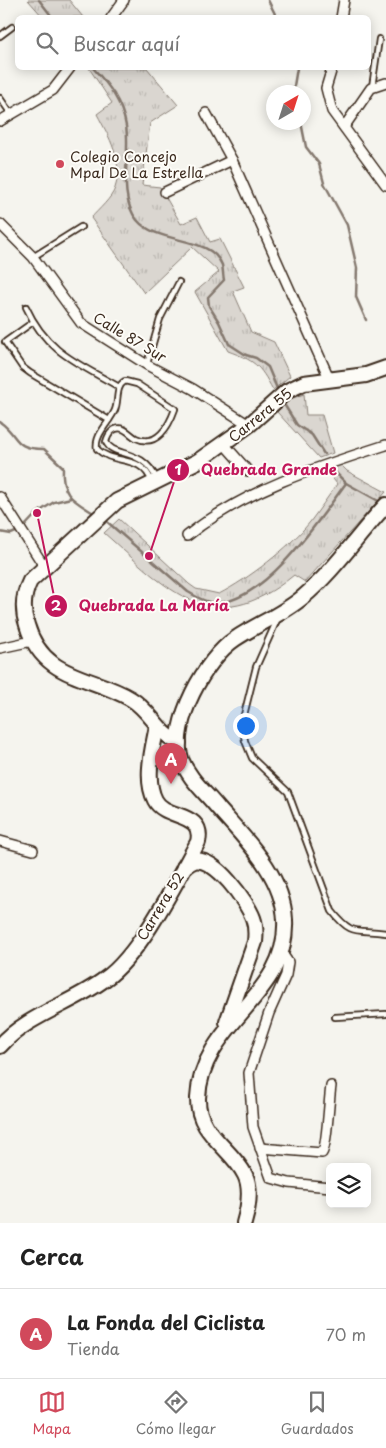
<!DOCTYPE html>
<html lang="es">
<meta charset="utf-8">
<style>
:root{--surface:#fff;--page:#f6f6f6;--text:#222;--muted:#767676;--line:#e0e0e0;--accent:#d1495b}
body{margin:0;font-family:"Playpen Sans",sans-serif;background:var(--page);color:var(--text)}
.controls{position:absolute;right:15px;bottom:15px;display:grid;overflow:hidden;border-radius:8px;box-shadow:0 2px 12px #0003}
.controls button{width:45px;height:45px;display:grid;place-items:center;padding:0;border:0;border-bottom:1px solid var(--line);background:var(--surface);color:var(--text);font:25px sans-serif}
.compass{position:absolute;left:266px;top:85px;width:45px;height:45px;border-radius:50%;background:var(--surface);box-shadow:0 2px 12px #0003;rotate:39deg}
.you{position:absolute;left:245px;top:725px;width:18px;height:18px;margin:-12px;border:4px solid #fff;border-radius:50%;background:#1a73e8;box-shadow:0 0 0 8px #1a73e833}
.badge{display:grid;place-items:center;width:32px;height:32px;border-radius:50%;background:var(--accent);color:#fff;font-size:16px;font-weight:700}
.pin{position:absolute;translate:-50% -41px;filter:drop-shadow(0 1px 2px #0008)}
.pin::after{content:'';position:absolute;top:26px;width:18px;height:15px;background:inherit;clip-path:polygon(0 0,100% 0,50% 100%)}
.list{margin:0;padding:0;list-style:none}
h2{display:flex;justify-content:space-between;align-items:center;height:65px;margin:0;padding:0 20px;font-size:21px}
h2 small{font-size:16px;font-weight:400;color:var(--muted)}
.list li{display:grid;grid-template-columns:32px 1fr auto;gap:15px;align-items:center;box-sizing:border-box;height:90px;padding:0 20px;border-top:1px solid var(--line)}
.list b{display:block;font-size:19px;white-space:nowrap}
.list p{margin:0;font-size:16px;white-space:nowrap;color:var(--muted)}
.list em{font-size:16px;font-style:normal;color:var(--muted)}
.icon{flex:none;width:28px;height:28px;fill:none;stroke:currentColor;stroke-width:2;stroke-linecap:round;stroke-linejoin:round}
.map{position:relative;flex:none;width:386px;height:1223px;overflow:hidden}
.search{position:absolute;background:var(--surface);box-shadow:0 2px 12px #0003;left:15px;right:15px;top:15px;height:55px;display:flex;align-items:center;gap:12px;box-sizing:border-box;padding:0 18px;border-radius:8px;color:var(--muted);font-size:19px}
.sheet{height:155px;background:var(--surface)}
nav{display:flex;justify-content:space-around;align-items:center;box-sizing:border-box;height:70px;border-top:1px solid var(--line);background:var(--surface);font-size:14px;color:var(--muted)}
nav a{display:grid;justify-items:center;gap:2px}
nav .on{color:var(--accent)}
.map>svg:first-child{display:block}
.grass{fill:url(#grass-tufts);stroke:#8a8077}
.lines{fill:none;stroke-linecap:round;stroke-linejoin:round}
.stream{stroke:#84786e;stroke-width:2.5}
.lane-casing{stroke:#3b2a1e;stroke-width:8}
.street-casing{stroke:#3b2a1e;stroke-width:12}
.secondary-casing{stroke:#3b2a1e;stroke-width:18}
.lane{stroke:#fdfcf7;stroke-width:4.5}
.street{stroke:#fdfcf7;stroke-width:9}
.secondary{stroke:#fdfcf7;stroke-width:14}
.poi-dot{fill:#d1495b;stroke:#fdfcf7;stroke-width:2}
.labels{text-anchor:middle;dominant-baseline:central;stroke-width:4;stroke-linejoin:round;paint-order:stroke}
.poi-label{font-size:14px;fill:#3b2a1e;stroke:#fdfcf7;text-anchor:start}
.street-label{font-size:14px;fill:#3b2a1e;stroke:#fdfcf7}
.leader{fill:none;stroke:#c2185b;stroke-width:2}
.callout-dot{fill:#c2185b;stroke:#fdfcf7;stroke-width:2}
.mark-label{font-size:15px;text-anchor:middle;font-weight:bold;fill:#fff}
.callout-label{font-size:15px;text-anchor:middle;font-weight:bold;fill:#c2185b;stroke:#fdfcf7;stroke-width:4;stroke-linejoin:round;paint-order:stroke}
</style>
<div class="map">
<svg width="386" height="1223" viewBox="0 0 386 1223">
<defs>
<pattern id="grass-tufts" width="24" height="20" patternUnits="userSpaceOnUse" patternTransform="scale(1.25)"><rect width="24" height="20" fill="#dad6d0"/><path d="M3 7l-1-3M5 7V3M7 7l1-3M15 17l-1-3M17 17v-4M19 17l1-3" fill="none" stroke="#bcb8b2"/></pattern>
</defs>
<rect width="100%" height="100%" fill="#f5f4ee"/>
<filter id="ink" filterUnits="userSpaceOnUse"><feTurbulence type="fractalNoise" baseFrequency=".02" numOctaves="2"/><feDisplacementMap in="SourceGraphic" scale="10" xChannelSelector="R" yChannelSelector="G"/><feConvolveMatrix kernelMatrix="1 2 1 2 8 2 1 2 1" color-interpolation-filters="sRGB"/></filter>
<g filter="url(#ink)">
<!-- grass -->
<g class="grass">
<path d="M 28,0 L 69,0 L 83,17 L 43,17 Z"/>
<path d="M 89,68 L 147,68 L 178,105 L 150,123 L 142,185 L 160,187 L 181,224 L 197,217 L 210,242 L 220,239 L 244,287 L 233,291 L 251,332 L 274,342 L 290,376 L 273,390 C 259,364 255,361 228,351 L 195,292 L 219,272 L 192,247 L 144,293 L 91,218 C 98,210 112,198 115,188 C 124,161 109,137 97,114 L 112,103 Z"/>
<path d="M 304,394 L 306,415 L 322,415 L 333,453 L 319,458 L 277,412 L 290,399 Z"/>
<path d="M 340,464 L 347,471 L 386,492 L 305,582 L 294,575 C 211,643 168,589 104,533 L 119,519 L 189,584 L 196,589 L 219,594 C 248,579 289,548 310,522 C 319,510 328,497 337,484 L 326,470 Z"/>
</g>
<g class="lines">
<!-- stream -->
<g class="stream">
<path d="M 39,0 L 53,18"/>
<path d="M 268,0 L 277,18"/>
<path d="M 93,68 C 109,85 122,102 126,126 C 131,155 117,195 137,220 C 158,245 210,235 222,265 C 223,269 223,276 224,280 L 208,297 L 209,306 L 219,322 L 229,344 L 246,355 L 256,358 L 268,367 L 278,391"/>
<path d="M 293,92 L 297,68"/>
<path d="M 301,122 L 306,147 L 319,164 L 324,183 L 347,225 L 357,268 L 356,297 L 366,320"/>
<path d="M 282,401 L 297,425 L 312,435 L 324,454"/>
<path d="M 0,422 C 20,436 12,449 44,449 L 63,467 C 61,496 73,500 95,514"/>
<path d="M 334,471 L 346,483 L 382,503"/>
<path d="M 104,519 L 188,592 C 197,597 206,603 216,603 C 265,602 320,519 346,483"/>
<path d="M 23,528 L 37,513 L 54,502 L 71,498"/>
<path d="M 0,532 L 11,534 L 18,531"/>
</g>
<!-- lane casing -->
<g class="lane-casing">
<g id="lane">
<path d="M 0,36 L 12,27"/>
<path d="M 372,87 L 379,39"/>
<path d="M 0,98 L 11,114"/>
<path d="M 33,257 L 81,227"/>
<path d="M 26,307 C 47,353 78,363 119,387"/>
<path d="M 33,322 L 5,342 L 22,367 L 30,373 L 109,420"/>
<path d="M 147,364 L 160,319 L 179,282"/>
<path d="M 152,482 C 141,453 114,466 97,449 C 94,435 110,422 115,410 C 119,400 115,387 125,381 L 137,384 L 175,409 C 169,426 157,448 136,438 C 132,436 128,431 123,429 C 114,426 108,434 106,442 C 113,458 143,447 157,480"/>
<path d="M 277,620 L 256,667 L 242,723 L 245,741 L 252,758 L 288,792 L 332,911 C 353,938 357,928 386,933"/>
<path d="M 335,1017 L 386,1014"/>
</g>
</g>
<!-- street casing -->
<g class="street-casing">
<g id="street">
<path d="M 111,18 L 124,0"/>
<path d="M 341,18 L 344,0"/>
<path d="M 332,68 L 326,88 L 332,111 L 386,185"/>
<path d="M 206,113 L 232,160 L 330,380"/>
<path d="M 0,121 L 53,90 L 70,68"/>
<path d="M 344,127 L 371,88 L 386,83"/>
<path d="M 165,192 L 232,160"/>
<path d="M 0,224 L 33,257 L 81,323 L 147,365 L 193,389 L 249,425"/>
<path d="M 224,444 L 248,471"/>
<path d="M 0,497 L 44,566"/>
<path d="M 187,536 C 244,490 317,467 386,445"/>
<path d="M 0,648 L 32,641"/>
<path d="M 0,841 L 33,850"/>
<path d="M 281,952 L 288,962 L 286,975 L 269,1013 L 249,1073 L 253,1127 L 271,1178 L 289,1183 L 330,1187"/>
<path d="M 260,1148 L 322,1153 C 327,1147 329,1098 331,1086"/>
</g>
</g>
<!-- secondary casing -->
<g class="secondary-casing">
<g id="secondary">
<path d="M 179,743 C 158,733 150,710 131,699 C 91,675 43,680 27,625 C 22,610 23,595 30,581 L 117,501 L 198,461 L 249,425 L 287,391 L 304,383 L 366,375 L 386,368"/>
<path d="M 184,867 C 187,865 191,862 194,861 C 215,856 247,902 253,918 C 256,926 256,933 255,942 L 227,1022"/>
<path d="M 0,1046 C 27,1015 72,1004 105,979 C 140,955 177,880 198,842 C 205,811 165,820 155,800 C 144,779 153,747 157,726"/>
<path d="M 244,1223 C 248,1209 252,1189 245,1175 C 231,1147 197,1134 198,1098 C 201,1022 289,997 285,920 C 283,875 246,840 218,808 C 205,792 189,779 181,759 C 169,724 206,658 235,639 C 257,624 282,615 303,597 C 334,571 358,535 386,505"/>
</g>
</g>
<!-- lane -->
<use href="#lane" class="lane"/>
<!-- street -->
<use href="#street" class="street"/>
<!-- secondary -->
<use href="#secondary" class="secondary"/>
</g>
</g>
<!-- markers -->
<circle class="poi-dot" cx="60" cy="164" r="5"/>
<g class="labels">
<!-- poi labels -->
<g class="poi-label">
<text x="70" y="156">Colegio Concejo<tspan x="70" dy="16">Mpal De La Estrella</tspan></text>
</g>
<!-- street labels -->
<g class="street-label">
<text transform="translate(130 337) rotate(31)">Calle 87 Sur</text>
<text transform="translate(260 415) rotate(-39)">Carrera 55</text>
<text transform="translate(160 906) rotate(-59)">Carrera 52</text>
</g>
</g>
<!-- callouts -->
<path class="leader" d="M149 556L178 470M37 513L56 606"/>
<g class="callout-dot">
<circle cx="149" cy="556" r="5"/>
<circle cx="37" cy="513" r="5"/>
<circle cx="178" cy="470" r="12"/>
<circle cx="56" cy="606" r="12"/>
</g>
<g class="mark-label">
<text x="178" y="475">1</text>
<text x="56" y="611">2</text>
</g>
<g class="callout-label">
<text x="269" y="475">Quebrada Grande</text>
<text x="154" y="611">Quebrada La María</text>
</g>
</svg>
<div class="controls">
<button><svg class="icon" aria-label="layers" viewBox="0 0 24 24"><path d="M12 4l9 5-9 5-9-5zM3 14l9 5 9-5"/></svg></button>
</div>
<svg class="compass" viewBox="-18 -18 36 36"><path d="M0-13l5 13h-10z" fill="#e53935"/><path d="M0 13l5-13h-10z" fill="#767676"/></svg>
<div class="you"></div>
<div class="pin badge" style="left:171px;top:784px">A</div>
<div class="search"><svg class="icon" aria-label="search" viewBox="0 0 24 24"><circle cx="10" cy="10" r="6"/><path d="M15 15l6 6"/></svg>Buscar aquí</div>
</div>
<section class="sheet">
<h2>Cerca<small></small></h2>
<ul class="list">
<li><span class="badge">A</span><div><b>La Fonda del Ciclista</b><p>Tienda</p></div><em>70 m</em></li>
</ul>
</section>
<nav>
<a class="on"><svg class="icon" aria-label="map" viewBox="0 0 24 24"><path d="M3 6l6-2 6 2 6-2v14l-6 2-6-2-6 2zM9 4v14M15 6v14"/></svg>Mapa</a>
<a><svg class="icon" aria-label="directions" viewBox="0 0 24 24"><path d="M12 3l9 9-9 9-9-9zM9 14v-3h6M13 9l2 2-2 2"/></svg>Cómo llegar</a>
<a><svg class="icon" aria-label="saved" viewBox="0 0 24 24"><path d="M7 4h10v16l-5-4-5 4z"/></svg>Guardados</a>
</nav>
